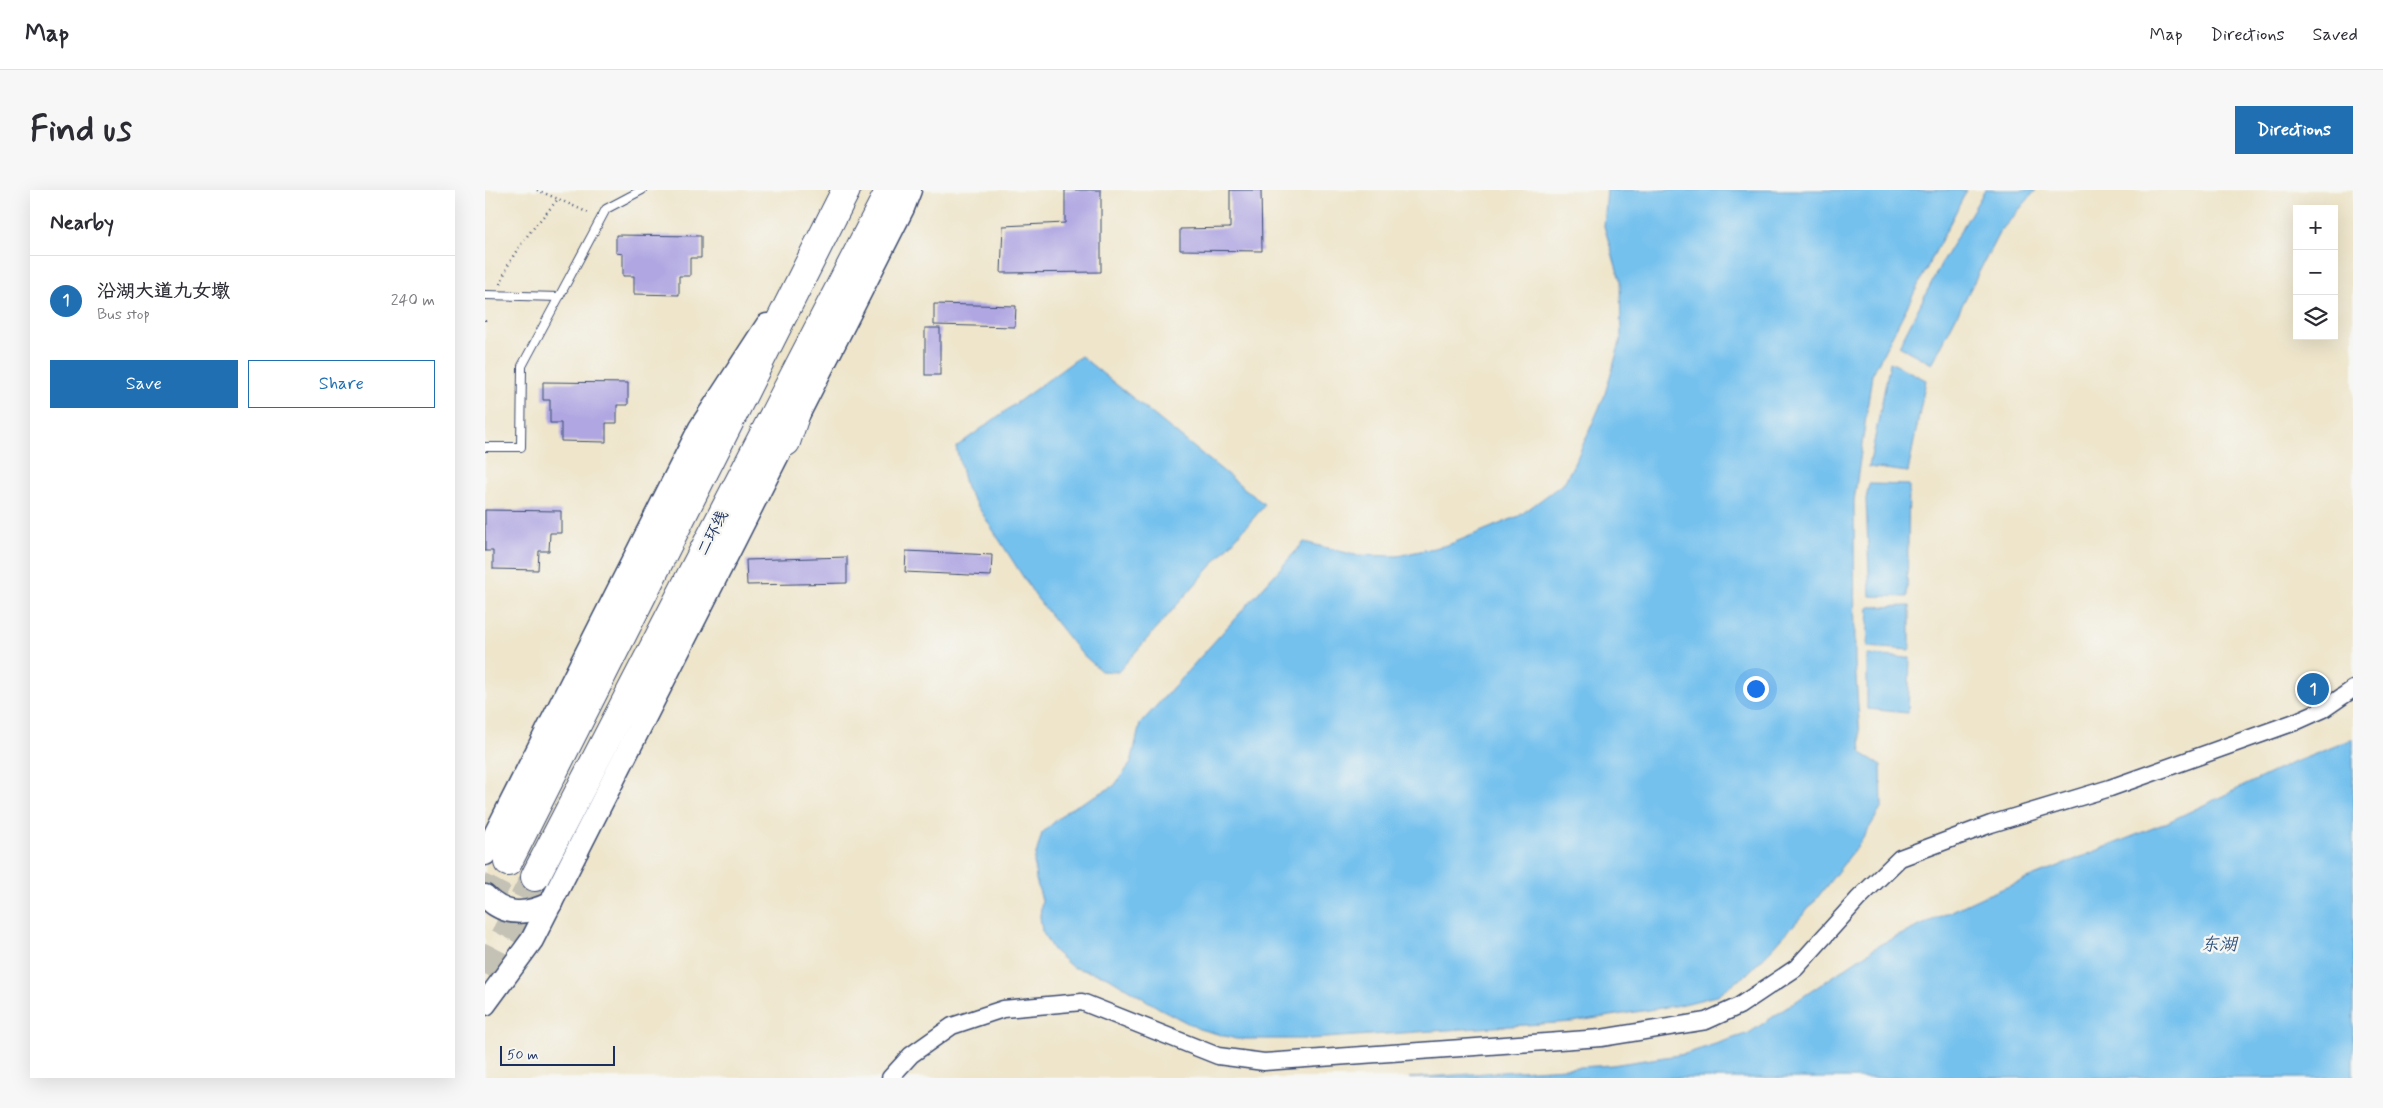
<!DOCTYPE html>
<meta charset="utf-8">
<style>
:root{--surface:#fff;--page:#f7f7f7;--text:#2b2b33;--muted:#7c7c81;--line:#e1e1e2;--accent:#1f6fb2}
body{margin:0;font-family:Mynerve,"LXGW WenKai TC",sans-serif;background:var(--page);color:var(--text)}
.controls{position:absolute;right:15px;top:15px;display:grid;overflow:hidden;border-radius:0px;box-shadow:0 5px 20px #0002}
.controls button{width:45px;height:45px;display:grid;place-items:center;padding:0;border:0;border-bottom:1px solid var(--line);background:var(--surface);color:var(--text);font:25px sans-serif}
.scale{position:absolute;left:15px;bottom:12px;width:115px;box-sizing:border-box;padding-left:5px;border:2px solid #1b2f5e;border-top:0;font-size:14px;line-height:18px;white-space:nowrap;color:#1b2f5e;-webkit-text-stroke:4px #f6f6f2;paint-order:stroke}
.you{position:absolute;left:1270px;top:498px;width:18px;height:18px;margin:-12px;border:4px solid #fff;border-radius:50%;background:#1a73e8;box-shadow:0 0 0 8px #1a73e833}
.badge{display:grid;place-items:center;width:32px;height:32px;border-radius:50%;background:var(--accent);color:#fff;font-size:16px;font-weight:700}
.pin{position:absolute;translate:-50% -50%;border:2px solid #fff;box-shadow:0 1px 5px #0006}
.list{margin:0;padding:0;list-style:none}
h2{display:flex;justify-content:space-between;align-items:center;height:65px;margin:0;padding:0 20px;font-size:21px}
h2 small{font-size:16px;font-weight:400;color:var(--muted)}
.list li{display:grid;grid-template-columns:32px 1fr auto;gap:15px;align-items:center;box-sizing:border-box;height:90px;padding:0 20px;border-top:1px solid var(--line)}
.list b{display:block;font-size:19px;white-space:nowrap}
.list p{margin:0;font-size:16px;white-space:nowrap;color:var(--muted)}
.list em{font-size:16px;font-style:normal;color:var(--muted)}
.actions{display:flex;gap:10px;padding:15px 20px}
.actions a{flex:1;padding:11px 0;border:1px solid var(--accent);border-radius:0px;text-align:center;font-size:18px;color:var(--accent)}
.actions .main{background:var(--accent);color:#fff}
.icon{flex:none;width:28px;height:28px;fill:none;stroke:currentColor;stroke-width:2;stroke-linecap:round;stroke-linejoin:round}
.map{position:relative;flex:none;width:1868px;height:888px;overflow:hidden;border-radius:0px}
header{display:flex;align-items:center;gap:30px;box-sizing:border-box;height:70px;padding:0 25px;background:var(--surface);border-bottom:1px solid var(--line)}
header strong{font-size:24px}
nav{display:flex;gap:28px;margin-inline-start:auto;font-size:18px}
.intro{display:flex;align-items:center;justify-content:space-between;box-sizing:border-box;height:120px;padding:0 30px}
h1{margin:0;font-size:35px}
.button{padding:12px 22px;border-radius:0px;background:var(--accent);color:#fff;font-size:18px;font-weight:700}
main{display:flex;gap:30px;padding:0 30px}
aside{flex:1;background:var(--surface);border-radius:0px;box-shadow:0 5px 20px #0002}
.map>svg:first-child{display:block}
.water{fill:#74c1ee;stroke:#4878a6}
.building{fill:#b0a7e2}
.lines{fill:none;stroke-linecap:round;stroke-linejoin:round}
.trunk-tunnel{stroke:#c4c1b5;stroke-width:28;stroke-dasharray:28 14;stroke-linecap:butt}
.service-casing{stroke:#3b4a6e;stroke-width:10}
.minor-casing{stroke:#3b4a6e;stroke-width:19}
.secondary-casing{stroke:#3b4a6e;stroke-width:25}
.trunk-casing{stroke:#3b4a6e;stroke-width:30}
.path{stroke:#3b4a6e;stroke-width:2.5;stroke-dasharray:1 4;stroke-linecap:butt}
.service{stroke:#fff;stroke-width:8}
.minor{stroke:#fff;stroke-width:16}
.secondary{stroke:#fff;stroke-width:22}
.trunk{stroke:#fff;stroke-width:28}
.labels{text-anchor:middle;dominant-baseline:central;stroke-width:5;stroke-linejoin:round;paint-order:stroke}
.street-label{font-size:16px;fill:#1b2f5e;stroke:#f6f6f2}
.water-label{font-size:18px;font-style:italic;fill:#315482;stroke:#f6f6f2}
</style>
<header>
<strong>Map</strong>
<nav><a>Map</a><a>Directions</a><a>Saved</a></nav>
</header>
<div class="intro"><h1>Find us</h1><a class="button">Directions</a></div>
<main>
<aside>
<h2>Nearby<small></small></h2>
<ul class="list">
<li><span class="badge">1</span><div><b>沿湖大道九女墩</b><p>Bus stop</p></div><em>240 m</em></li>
</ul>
<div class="actions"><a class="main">Save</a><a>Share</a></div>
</aside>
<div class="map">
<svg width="1868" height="888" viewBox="0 0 1868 888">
<rect width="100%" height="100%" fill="#f6f6f2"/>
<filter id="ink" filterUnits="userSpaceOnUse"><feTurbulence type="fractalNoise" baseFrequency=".02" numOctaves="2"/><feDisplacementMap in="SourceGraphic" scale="10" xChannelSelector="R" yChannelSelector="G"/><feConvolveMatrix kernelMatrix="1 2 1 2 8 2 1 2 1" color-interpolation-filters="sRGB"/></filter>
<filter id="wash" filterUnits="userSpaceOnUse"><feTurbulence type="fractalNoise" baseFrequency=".0096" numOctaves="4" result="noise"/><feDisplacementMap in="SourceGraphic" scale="20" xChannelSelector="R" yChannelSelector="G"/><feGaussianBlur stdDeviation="1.12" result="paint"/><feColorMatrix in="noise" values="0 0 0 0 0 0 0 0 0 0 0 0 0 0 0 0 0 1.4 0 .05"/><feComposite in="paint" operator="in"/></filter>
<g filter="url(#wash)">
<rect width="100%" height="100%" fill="#eee5cb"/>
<!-- water -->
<g class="water">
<path d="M 1122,0 L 1482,0 L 1387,185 L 1369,311 L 1370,471 L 1376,563 L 1396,575 L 1397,617 L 1375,653 L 1325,717 L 1286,760 L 1262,784 L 1231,806 L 1195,815 L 1087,832 L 824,849 L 751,849 L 714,839 L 674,818 L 623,787 L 587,777 L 568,760 L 557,741 L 555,726 L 557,710 L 551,690 L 549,671 L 557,643 L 583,620 L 629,596 L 646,573 L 655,534 L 819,352 L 870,365 L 912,366 L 963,355 L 1034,326 L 1079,293 L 1093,266 L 1119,207 L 1136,149 L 1135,90 L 1119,36 Z"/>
<path d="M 1500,0 L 1551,0 L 1514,43 L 1447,174 L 1414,156 L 1457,72 Z"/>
<path d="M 596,166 L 780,315 L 633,482 L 616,481 L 594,461 L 551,407 L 481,298 L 471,257 Z"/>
<path d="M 1405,172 L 1441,190 L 1423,282 L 1384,277 Z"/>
<path d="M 1384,294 L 1424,295 L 1422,407 L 1385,406 L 1381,309 Z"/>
<path d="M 1425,416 L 1425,460 L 1382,457 L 1384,417 Z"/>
<path d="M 1382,465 L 1425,468 L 1423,523 L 1382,519 Z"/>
<path d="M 1868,549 L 1868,888 L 924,888 L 1127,875 L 1200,864 L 1264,843 L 1396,754 L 1497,707 L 1683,632 L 1805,574 Z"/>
</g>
<g id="blocks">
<!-- building -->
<g class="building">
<path d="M 580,0 L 616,0 L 616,82 L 516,83 L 518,36 L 580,33 Z"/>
<path d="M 745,0 L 776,0 L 777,61 L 695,60 L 695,39 L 745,38 Z"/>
<path d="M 131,45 L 216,46 L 216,68 L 205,68 L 205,86 L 194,86 L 194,105 L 149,104 L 149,86 L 138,86 L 138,64 L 131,63 Z"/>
<path d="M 449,114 L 531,116 L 530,137 L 449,135 Z"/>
<rect x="440" y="138" width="15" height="47"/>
<path d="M 58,192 L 143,193 L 143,215 L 132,215 L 132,233 L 121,233 L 121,252 L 76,251 L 76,233 L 65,233 L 65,210 L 58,210 Z"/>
<path d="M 0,320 L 76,321 L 76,343 L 65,343 L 64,361 L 54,361 L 53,380 L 8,379 L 8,361 L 0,361 Z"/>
<path d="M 421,361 L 507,365 L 506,386 L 420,382 Z"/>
<path d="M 362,367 L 362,393 L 262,395 L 261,370 Z"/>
</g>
</g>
</g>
<g filter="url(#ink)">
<use href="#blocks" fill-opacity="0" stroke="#3b4a6e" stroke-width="1"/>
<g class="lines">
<!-- trunk-tunnel -->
<g class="trunk-tunnel">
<path d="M 0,715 L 23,672"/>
<path d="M 0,784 L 50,687"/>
</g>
<!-- service casing -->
<g class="service-casing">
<g id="service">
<path d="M 0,105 L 74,107 L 121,19 L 157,0"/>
<path d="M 0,257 L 36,257 L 37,176 L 74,107"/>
</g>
</g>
<!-- minor casing -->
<g class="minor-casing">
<path id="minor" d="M 405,888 L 426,865 L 467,836 L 518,819 L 597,812 L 733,866 L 779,872 L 1116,848 L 1221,831 L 1254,816 L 1311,778 L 1373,709 L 1415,668 L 1506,634 L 1625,598 L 1810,532 L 1839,519 L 1868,499"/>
</g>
<!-- secondary casing -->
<g class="secondary-casing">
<g id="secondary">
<path d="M 0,664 L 215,238 L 282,135"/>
<path d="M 0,706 C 20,727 42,725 66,713"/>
<path d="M 0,814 L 47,750 L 418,18 L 425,0"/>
</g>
</g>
<!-- trunk casing -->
<g class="trunk-casing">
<g id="trunk">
<path d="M 301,252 L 320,196"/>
<path d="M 23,672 L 361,0"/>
<path d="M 50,687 L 405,0"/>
</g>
</g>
<!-- path -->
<g class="path">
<path d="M 52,0 L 73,9"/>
<path d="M 16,94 C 25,61 51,36 73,9 L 106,24"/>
<path d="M 0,130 L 0,135"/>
</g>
<!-- service -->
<use href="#service" class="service"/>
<!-- minor -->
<use href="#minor" class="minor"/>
<!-- secondary -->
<use href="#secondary" class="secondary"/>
<!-- trunk -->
<use href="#trunk" class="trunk"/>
</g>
</g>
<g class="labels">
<!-- street labels -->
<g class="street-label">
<text transform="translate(228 343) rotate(-63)">二环线</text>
</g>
<!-- water labels -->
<g class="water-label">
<text x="1734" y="755">东湖</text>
</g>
</g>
</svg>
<div class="controls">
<button>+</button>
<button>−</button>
<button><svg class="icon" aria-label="layers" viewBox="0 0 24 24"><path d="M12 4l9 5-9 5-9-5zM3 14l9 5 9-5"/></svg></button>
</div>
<div class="scale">50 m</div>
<div class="you"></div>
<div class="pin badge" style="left:1828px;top:499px">1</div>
</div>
</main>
